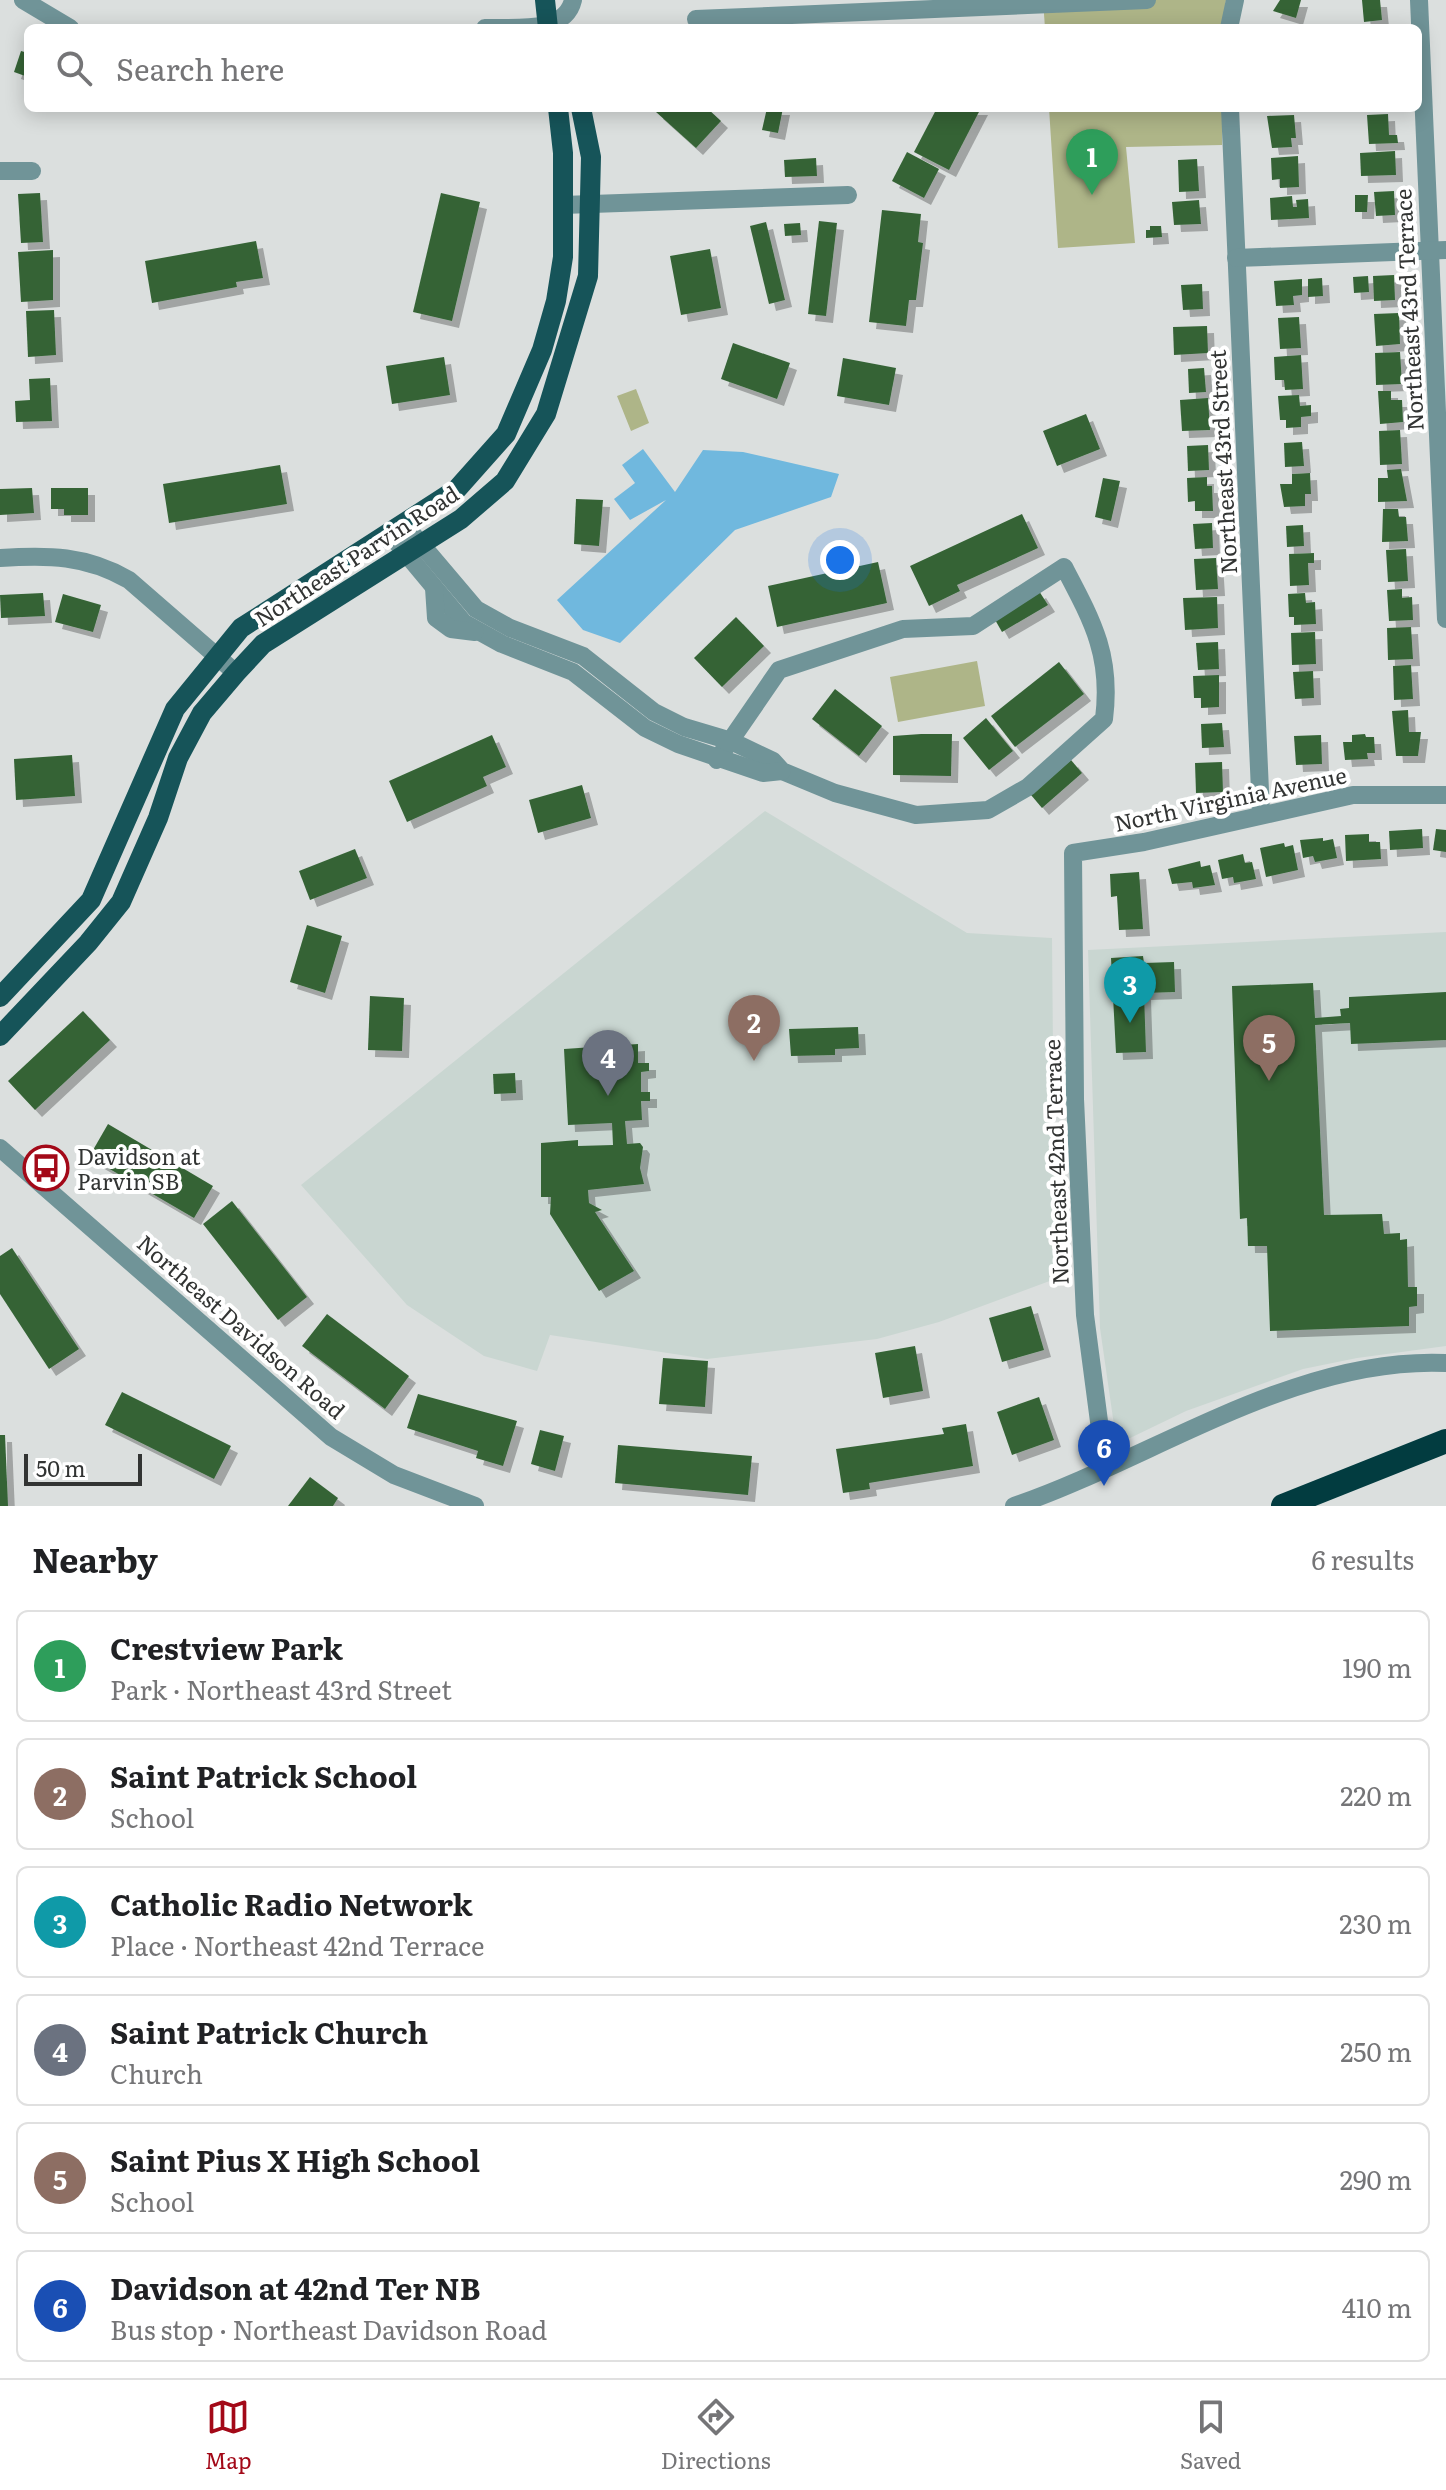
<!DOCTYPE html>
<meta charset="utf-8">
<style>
:root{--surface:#fff;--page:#f6f6f6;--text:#202124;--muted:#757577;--line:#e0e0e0;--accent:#a30918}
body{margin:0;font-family:Literata,serif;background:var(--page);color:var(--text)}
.scale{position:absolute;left:24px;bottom:20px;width:118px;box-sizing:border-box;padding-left:8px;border:4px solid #323433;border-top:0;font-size:22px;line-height:28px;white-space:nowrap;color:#323433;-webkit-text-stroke:6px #fff;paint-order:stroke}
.you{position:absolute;left:840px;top:560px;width:28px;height:28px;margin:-20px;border:6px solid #fff;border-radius:50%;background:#1a73e8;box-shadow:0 0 0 12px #1a73e833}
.badge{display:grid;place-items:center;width:52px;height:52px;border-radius:50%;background:var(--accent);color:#fff;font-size:26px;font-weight:700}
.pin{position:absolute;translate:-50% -66px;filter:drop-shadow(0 2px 4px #0008)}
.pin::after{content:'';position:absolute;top:42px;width:28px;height:24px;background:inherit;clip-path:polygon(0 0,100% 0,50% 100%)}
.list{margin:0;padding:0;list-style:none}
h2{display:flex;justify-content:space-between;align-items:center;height:104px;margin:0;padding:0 32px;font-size:34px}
h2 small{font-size:26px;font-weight:400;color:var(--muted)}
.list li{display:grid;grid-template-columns:52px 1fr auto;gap:24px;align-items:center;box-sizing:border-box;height:112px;margin:0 16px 16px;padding:0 16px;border:2px solid var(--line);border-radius:12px}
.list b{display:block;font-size:30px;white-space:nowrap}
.list p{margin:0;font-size:26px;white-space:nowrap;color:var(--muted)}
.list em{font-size:26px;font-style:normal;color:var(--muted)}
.icon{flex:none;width:44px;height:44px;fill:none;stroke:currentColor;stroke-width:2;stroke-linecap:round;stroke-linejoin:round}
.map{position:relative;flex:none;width:1446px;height:1506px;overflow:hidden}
.search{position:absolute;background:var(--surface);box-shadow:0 4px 20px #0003;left:24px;right:24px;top:24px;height:88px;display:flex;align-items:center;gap:20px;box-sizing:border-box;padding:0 28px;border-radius:12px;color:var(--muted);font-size:30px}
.sheet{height:872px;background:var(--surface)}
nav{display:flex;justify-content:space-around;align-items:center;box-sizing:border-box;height:112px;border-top:2px solid var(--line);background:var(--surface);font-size:22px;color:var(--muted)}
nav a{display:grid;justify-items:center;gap:4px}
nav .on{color:var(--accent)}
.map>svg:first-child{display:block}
.built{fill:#c9d6d1}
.green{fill:#aeb588}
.water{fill:#70b8de}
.building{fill:#356436;filter:url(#shadow)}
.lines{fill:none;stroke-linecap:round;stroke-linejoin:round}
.minor{stroke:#709498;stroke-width:18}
.major{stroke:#165459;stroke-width:20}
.highway{stroke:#023c40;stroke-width:24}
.labels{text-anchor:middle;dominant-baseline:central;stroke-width:8;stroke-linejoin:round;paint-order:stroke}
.street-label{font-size:22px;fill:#323433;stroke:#fff}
.poi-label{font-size:22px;fill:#323433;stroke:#fff;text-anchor:start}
</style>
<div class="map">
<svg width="1446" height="1506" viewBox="0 0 1446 1506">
<defs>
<filter id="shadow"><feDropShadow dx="7" dy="7" stdDeviation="0" flood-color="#0004"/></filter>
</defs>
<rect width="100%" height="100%" fill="#dbdfde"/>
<!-- built -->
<g class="built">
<path d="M 765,811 L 967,933 L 1052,938 L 1055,1279 L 939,1322 L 877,1339 L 707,1359 L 550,1335 L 537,1371 L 484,1356 L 407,1305 L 301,1185 Z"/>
<path d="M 1446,932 L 1446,1346 L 1357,1358 L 1303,1369 L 1186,1411 L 1128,1439 L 1120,1438 L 1115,1432 L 1100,1328 L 1088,950 Z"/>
</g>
<!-- green -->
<g class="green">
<path d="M 1043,0 L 1226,0 L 1222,28 L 1045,28 Z"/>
<path d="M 1049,108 L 1222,108 L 1222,145 L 1126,147 L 1135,243 L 1058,248 Z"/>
<path d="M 636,389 L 649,423 L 631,431 L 617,396 Z"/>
<path d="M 977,661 L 985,706 L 898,722 L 890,677 Z"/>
</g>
<!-- water -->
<path class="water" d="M 643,449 L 675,492 L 703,450 L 743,452 L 839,474 L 831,497 L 735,530 L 620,643 L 583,630 L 557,600 L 666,500 L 630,520 L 614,499 L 635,483 L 622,465 Z"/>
<!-- building -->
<g class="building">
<path d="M 1280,0 L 1301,0 L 1296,18 L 1273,11 Z"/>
<path d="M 1362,0 L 1380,0 L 1382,20 L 1364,22 Z"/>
<path d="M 21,51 L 28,53 L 28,77 L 14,72 Z"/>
<path d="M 660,108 L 707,108 L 721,121 L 696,148 L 656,112 Z"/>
<path d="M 767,108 L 783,108 L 778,133 L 762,130 Z"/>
<path d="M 937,108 L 981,108 L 949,170 L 914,152 Z"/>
<path d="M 1388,114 L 1389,135 L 1397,135 L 1398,143 L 1369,144 L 1367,115 Z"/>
<path d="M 1294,115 L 1296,138 L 1291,138 L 1292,147 L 1272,148 L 1267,116 Z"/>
<path d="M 1395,151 L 1396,175 L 1361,176 L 1360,153 Z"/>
<path d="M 907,152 L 939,169 L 924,198 L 892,181 Z"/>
<path d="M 1298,156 L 1299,187 L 1280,188 L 1280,179 L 1272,180 L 1271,158 Z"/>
<path d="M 816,158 L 817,176 L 785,177 L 784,160 Z"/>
<path d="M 1197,159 L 1199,191 L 1179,192 L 1178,160 Z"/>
<path d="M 1394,191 L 1395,215 L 1376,216 L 1374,192 Z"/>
<path d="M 40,193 L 43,242 L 21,243 L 18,194 Z"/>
<path d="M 441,193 L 480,202 L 452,321 L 413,312 Z"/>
<path d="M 1355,195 L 1368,195 L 1367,212 L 1355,212 Z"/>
<path d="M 1292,196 L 1293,207 L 1297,207 L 1296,200 L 1308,199 L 1309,218 L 1271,220 L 1270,198 Z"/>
<path d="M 1199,200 L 1201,224 L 1174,225 L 1172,202 Z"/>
<path d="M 882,210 L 921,214 L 918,242 L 923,243 L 916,300 L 909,300 L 906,326 L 869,322 Z"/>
<path d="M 819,221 L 837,223 L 826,316 L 808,314 Z"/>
<path d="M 766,222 L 785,300 L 769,304 L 750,226 Z"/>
<path d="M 800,223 L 801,235 L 785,236 L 784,224 Z"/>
<path d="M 1150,226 L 1161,226 L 1162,237 L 1146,238 L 1146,230 L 1150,230 Z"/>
<path d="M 256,241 L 263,278 L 236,282 L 237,287 L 152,303 L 145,261 Z"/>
<path d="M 710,249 L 721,308 L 681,315 L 670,256 Z"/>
<path d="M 53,250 L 53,300 L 21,302 L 18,252 Z"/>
<path d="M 1394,275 L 1395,300 L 1374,301 L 1373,276 Z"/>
<path d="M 1368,276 L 1369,292 L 1354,293 L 1353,277 Z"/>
<path d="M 1322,278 L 1323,296 L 1308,297 L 1308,279 Z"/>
<path d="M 1302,279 L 1302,295 L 1293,296 L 1294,305 L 1276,306 L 1274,281 Z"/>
<path d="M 1202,284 L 1203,309 L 1183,310 L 1181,285 Z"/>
<path d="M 54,310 L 56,355 L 28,357 L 26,311 Z"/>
<path d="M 1399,313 L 1400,344 L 1376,346 L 1374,314 Z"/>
<path d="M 1299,317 L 1301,348 L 1280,349 L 1278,318 Z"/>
<path d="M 1207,326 L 1208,353 L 1174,355 L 1173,327 Z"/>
<path d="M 733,343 L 790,363 L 777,399 L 721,379 Z"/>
<path d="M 1400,352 L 1402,384 L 1376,385 L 1375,353 Z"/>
<path d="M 1301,355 L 1303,389 L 1285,390 L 1284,380 L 1275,380 L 1274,357 Z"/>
<path d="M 444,357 L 450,395 L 392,404 L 386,366 Z"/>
<path d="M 843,358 L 896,368 L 889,405 L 837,396 Z"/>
<path d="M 1204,368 L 1206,392 L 1189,393 L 1188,369 Z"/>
<path d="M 50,378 L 52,421 L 16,422 L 15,401 L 30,400 L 29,379 Z"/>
<path d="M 1378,391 L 1391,391 L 1391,400 L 1402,400 L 1403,422 L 1380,424 Z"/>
<path d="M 1299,395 L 1300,406 L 1311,405 L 1311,416 L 1301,417 L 1301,427 L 1286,428 L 1286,420 L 1280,420 L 1278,396 Z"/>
<path d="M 1208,398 L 1210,430 L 1182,431 L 1180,400 Z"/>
<path d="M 1086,414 L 1100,449 L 1057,466 L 1043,431 Z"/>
<path d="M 1400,430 L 1402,464 L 1380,465 L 1379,431 Z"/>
<path d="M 1302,442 L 1304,466 L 1285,467 L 1284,443 Z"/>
<path d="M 1208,445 L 1209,470 L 1188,471 L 1187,446 Z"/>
<path d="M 280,465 L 287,504 L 169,523 L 163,484 Z"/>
<path d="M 1401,469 L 1407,501 L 1378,502 L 1378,478 L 1388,478 L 1387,470 Z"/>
<path d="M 1310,473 L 1311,494 L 1305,494 L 1305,506 L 1284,507 L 1280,484 L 1292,484 L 1292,474 Z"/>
<path d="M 1207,477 L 1207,486 L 1212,486 L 1213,511 L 1195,511 L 1195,501 L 1188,502 L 1187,478 Z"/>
<path d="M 1103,478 L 1120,481 L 1111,521 L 1095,517 Z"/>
<path d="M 32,488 L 34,513 L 0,515 L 0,489 Z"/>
<path d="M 51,488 L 88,488 L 88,515 L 64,515 L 64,509 L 51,509 Z"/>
<path d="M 576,499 L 603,500 L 599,546 L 574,544 Z"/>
<path d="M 1383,509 L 1398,509 L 1399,517 L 1406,517 L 1408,541 L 1382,542 Z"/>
<path d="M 1022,514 L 1038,548 L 957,585 L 960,591 L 929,606 L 910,566 Z"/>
<path d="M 1212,523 L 1213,548 L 1195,549 L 1193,524 Z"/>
<path d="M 1303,525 L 1304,546 L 1287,547 L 1286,526 Z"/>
<path d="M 1406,549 L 1408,581 L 1388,582 L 1386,550 Z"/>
<path d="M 1314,553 L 1314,563 L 1308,563 L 1309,585 L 1290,586 L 1289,554 Z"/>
<path d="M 1216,558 L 1218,589 L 1196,590 L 1194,559 Z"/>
<path d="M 878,562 L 887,603 L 777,627 L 768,586 Z"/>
<path d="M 1402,589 L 1402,598 L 1412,597 L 1413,620 L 1389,621 L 1387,590 Z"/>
<path d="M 1039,591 L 1048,605 L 1002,632 L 994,618 Z"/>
<path d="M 43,593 L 45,616 L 1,618 L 0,595 Z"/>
<path d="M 1305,593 L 1306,603 L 1315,602 L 1316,624 L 1294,625 L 1294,617 L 1289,617 L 1288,594 Z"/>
<path d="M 63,594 L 101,605 L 93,632 L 55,622 Z"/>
<path d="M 1217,597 L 1218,628 L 1185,630 L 1183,598 Z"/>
<path d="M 736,617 L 764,646 L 722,687 L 694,658 Z"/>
<path d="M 1411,627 L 1413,659 L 1388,660 L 1387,628 Z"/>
<path d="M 1315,632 L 1316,664 L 1292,665 L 1291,633 Z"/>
<path d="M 1218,642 L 1219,669 L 1198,670 L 1196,643 Z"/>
<path d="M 1059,662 L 1084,694 L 1015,747 L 991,716 Z"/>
<path d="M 1411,665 L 1413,699 L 1394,700 L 1393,666 Z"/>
<path d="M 1313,671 L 1314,698 L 1295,699 L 1293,672 Z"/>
<path d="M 1219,675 L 1219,707 L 1201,708 L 1201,698 L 1194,698 L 1193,676 Z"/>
<path d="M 835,689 L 882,726 L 859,756 L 812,719 Z"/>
<path d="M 1408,710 L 1409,732 L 1421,732 L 1418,756 L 1396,756 L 1392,711 Z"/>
<path d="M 986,718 L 1013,751 L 989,770 L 963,738 Z"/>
<path d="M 1222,723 L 1224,747 L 1202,748 L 1201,724 Z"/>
<path d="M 921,734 L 952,734 L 951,776 L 893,775 L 893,736 Z"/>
<path d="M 1365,734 L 1366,737 L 1374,737 L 1375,753 L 1367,753 L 1368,759 L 1345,760 L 1343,742 L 1352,742 L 1352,735 Z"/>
<path d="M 492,735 L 506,767 L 483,777 L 487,786 L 407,822 L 389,781 Z"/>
<path d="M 1321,735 L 1322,764 L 1296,765 L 1294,736 Z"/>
<path d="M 72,755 L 75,796 L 16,800 L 14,759 Z"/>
<path d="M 1071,760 L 1082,773 L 1042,808 L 1031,795 Z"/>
<path d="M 1222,762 L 1223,792 L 1196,793 L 1195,763 Z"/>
<path d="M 582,785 L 591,818 L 538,833 L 529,800 Z"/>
<path d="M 1422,829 L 1423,848 L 1390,850 L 1389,831 Z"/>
<path d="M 1436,829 L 1446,830 L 1446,852 L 1433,850 Z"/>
<path d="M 1369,834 L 1369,842 L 1380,842 L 1381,859 L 1346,861 L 1345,835 Z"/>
<path d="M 1323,838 L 1323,841 L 1333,839 L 1337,858 L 1315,862 L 1313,856 L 1303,858 L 1300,840 Z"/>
<path d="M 1284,843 L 1285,847 L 1293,845 L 1298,870 L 1266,877 L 1260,848 Z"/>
<path d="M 355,849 L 367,878 L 310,900 L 299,871 Z"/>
<path d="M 1243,854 L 1245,863 L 1252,862 L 1256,879 L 1234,883 L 1233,877 L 1222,879 L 1218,860 Z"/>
<path d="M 1200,861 L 1201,867 L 1210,865 L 1215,885 L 1193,888 L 1192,882 L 1172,884 L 1168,869 Z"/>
<path d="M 1139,872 L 1143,929 L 1119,930 L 1117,896 L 1111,897 L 1110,874 Z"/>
<path d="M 307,925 L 342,936 L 325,993 L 290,982 Z"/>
<path d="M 1143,956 L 1144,963 L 1174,962 L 1175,992 L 1144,993 L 1146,1052 L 1116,1053 L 1111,958 Z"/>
<path d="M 1313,983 L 1315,1018 L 1341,1016 L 1340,1009 L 1349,1008 L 1349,997 L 1446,992 L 1446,1040 L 1351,1044 L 1350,1023 L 1315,1025 L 1324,1215 L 1382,1214 L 1384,1234 L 1400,1233 L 1400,1240 L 1407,1239 L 1408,1287 L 1417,1287 L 1417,1306 L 1409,1307 L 1409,1326 L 1270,1331 L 1267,1246 L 1248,1246 L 1247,1218 L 1240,1219 L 1232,986 Z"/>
<path d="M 370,996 L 404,998 L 402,1051 L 368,1050 Z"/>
<path d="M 83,1011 L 110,1040 L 35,1110 L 8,1081 Z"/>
<path d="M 858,1027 L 859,1048 L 835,1049 L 835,1055 L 791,1056 L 789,1029 Z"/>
<path d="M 638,1044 L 638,1063 L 649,1063 L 649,1071 L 641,1072 L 641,1092 L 650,1092 L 650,1101 L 641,1101 L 642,1120 L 625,1121 L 627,1144 L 640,1143 L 643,1147 L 640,1168 L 644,1184 L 588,1190 L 589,1203 L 602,1210 L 595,1212 L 634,1271 L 599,1291 L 550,1214 L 551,1197 L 541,1197 L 541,1143 L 578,1140 L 578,1146 L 613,1145 L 612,1123 L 568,1125 L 564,1049 Z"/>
<path d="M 515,1073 L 516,1093 L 494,1094 L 493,1074 Z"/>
<path d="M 108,1124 L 213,1186 L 194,1218 L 89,1157 Z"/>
<path d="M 232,1201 L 307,1297 L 278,1320 L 203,1224 Z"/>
<path d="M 12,1248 L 79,1349 L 49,1369 L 0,1294 L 0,1256 Z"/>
<path d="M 1031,1306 L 1044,1350 L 1002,1362 L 989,1318 Z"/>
<path d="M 327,1314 L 409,1376 L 385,1409 L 302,1346 Z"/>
<path d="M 915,1346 L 923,1391 L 883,1398 L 875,1353 Z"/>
<path d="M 663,1358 L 708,1361 L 705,1407 L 659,1404 Z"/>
<path d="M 122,1392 L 231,1446 L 214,1479 L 105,1425 Z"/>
<path d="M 418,1394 L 517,1421 L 503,1466 L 476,1458 L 478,1451 L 407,1428 Z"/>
<path d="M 1039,1397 L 1054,1440 L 1012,1455 L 997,1412 Z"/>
<path d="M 966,1424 L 973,1466 L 869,1483 L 870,1489 L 843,1493 L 836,1449 L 944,1434 L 942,1428 Z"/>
<path d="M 540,1430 L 564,1436 L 555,1471 L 531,1464 Z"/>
<path d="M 0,1435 L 5,1435 L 8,1506 L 0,1506 Z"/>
<path d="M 618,1445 L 752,1456 L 748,1495 L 615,1483 Z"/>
<path d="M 310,1477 L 338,1498 L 333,1506 L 288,1506 Z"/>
</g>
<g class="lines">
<!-- minor -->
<g class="minor">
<path d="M 23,0 L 70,28"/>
<path d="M 1419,0 L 1446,619"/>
<path d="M 696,19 L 1147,0"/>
<path d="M 485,28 C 512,27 565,35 573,0"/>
<path d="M 1229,28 L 1235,0"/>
<path d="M 1230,108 L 1261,814"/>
<path d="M 0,171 L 32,171"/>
<path d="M 563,205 L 848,195"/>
<path d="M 1236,258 L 1446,250"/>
<path d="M 404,524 L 476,609 L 510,628 L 583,656 L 654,712 L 684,727 L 731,741 L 773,761 L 782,771 L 835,793 L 916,815 L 988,810 L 1028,787 L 1104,719 C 1112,656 1093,622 1064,567 L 973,626 L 903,629 L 779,670 L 717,760"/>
<path d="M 389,533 L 464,623 L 502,644 L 573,672 L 645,728 L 678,744 L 763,773 L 782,771"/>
<path d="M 0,558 C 48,555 86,555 129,580 L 236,673"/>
<path d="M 434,588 L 436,618 L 451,629 L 475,632"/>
<path d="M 0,1148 L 331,1437 L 394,1475 L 475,1506"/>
<path d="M 1105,1467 L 1085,1315 L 1075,1099 L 1073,853 L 1144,842 L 1353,795 L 1446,795"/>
<path d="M 1014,1506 C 1152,1459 1295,1356 1446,1363"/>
</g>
<!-- major -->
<g class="major">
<path d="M 545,0 L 548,28"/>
<path d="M 0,997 L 91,900 L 175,709 L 241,628 L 457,489 L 506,434 L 542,350 L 556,301 L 563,257 L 563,153 L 558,108"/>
<path d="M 0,1036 L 88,943 L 121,902 L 158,818 L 178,758 L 202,713 L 236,673 L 263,644 L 461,519 L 505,481 L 546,414 L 588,276 L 591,157 L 581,108"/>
</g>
<!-- highway -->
<path class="highway" d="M 1283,1506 L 1446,1441"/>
</g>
<!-- icons -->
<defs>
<g id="bus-ring" transform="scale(2.3)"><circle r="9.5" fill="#fff" stroke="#a30918" stroke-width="1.5"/><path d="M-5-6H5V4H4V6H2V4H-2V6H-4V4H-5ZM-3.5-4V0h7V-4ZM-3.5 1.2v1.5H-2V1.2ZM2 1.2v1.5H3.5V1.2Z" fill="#a30918"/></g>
</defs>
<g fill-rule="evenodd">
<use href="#bus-ring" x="46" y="1168"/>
</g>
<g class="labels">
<!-- street labels -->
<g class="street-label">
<text transform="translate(1408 310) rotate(-93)">Northeast 43rd Terrace</text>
<text transform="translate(1222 462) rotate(-93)">Northeast 43rd Street</text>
<text transform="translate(356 555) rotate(-33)">Northeast Parvin Road</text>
<text transform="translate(1230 798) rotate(-12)">North Virginia Avenue</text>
<text transform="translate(1055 1162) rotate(-92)">Northeast 42nd Terrace</text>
<text transform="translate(242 1326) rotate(41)">Northeast Davidson Road</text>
</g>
<!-- poi labels -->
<g class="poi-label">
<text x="77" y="1155">Davidson at<tspan x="77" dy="25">Parvin SB</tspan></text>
</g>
</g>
</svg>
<div class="scale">50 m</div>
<div class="you"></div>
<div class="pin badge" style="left:1092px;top:195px;background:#2e9e5b">1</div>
<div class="pin badge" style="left:754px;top:1061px;background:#8d6e63">2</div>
<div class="pin badge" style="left:1130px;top:1023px;background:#0f9aa8">3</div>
<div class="pin badge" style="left:608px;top:1096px;background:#6b7280">4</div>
<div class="pin badge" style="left:1269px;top:1081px;background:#8d6e63">5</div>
<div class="pin badge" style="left:1104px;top:1486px;background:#1a4fb4">6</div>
<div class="search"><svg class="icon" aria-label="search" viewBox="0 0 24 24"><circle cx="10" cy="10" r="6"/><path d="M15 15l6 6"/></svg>Search here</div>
</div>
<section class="sheet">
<h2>Nearby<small>6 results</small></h2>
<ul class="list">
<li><span class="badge" style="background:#2e9e5b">1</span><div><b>Crestview Park</b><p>Park · Northeast 43rd Street</p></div><em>190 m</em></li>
<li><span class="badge" style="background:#8d6e63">2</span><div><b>Saint Patrick School</b><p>School</p></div><em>220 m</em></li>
<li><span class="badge" style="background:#0f9aa8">3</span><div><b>Catholic Radio Network</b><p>Place · Northeast 42nd Terrace</p></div><em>230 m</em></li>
<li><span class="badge" style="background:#6b7280">4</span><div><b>Saint Patrick Church</b><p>Church</p></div><em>250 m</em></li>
<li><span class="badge" style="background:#8d6e63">5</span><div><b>Saint Pius X High School</b><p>School</p></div><em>290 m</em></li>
<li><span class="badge" style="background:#1a4fb4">6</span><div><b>Davidson at 42nd Ter NB</b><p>Bus stop · Northeast Davidson Road</p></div><em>410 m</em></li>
</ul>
</section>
<nav>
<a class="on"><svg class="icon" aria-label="map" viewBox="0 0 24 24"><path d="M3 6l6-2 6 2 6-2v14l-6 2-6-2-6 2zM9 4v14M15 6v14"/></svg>Map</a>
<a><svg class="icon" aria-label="directions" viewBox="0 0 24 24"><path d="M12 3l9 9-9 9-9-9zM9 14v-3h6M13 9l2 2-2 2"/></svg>Directions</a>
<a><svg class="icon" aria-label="saved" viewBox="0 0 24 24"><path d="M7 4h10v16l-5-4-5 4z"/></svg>Saved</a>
</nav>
